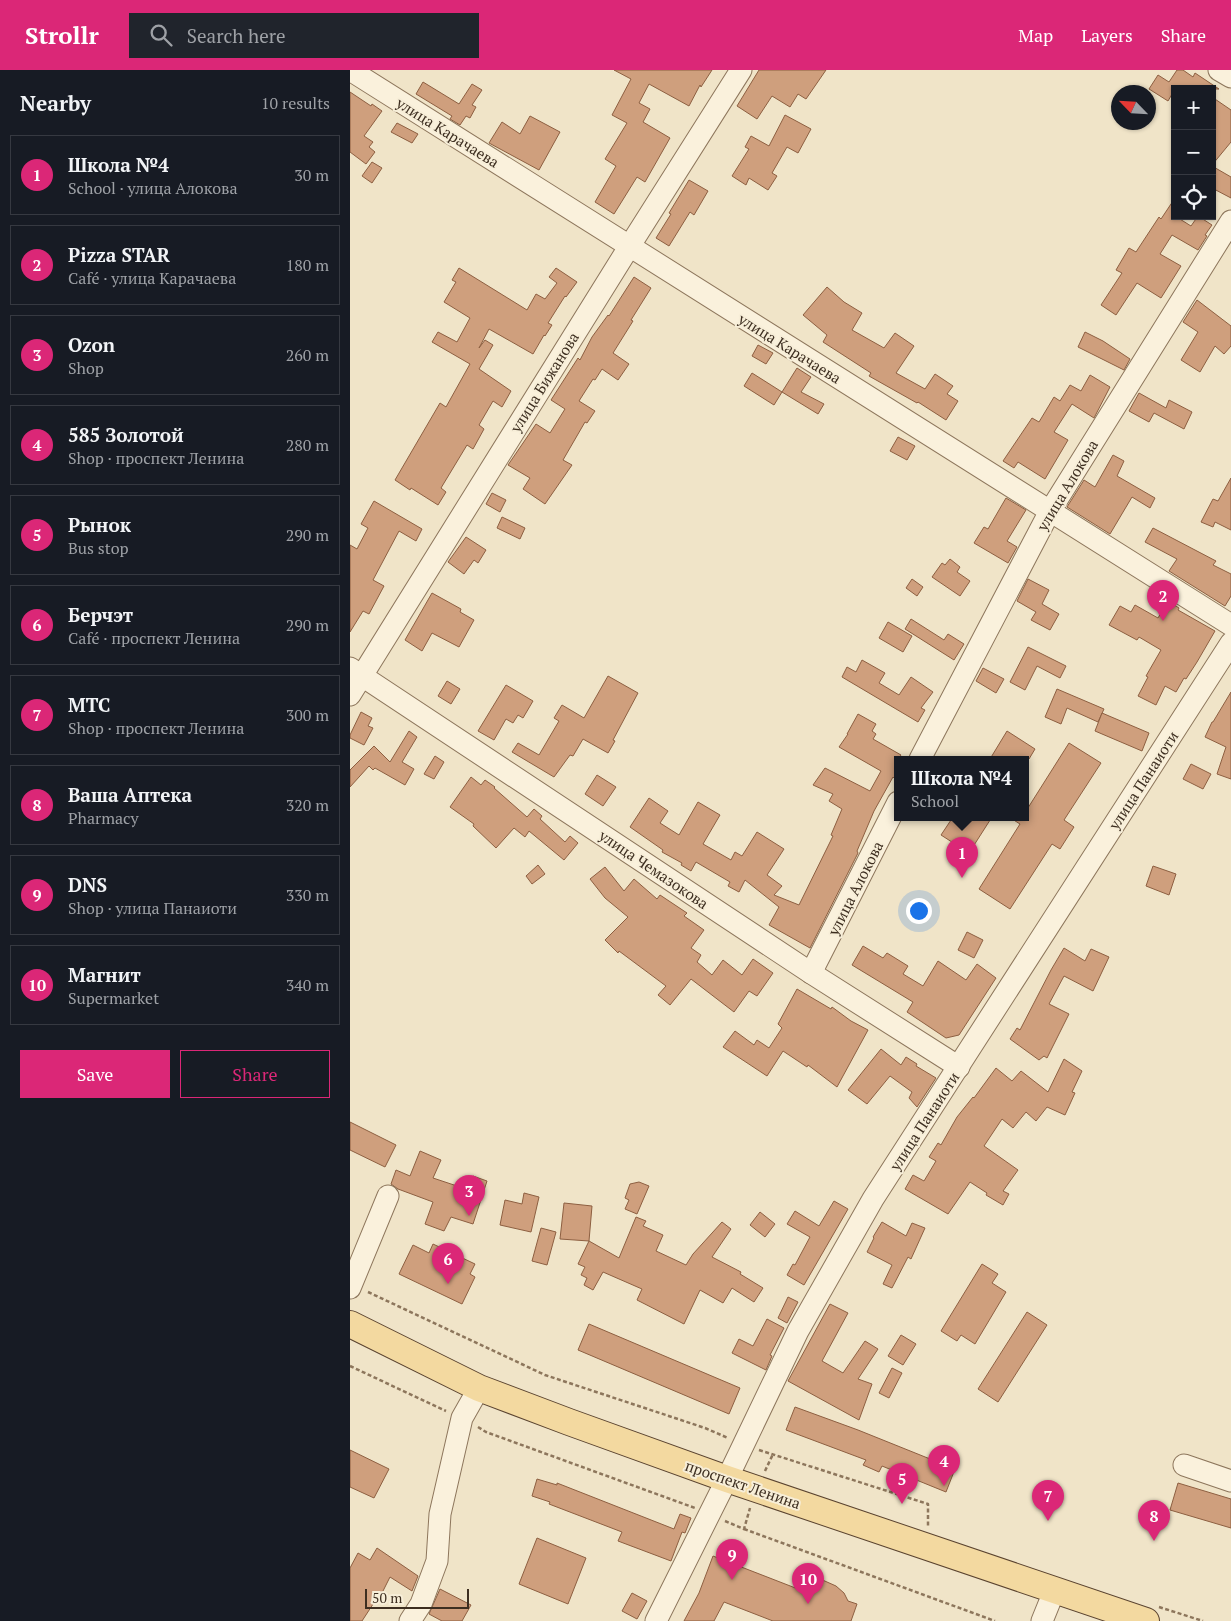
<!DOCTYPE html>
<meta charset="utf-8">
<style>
:root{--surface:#171b24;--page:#20242c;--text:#f1f3f6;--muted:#9ea1a6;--line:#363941;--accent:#db2777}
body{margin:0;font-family:"PT Serif",serif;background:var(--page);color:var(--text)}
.controls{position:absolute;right:15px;top:15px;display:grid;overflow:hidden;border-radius:0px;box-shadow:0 1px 4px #0004}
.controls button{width:45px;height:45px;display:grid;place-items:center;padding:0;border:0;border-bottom:1px solid var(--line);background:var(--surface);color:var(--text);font:25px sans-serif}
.compass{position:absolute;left:761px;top:15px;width:45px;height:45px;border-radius:50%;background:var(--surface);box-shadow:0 1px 4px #0004;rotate:295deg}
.scale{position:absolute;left:15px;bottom:12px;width:104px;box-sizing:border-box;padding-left:5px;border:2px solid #3d2e20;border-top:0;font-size:14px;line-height:18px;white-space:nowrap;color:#3d2e20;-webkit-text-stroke:4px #f7eed8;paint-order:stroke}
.you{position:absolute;left:568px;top:840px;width:18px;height:18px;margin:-12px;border:4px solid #fff;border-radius:50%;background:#1a73e8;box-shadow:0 0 0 8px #1a73e833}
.badge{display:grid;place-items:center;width:32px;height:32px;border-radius:50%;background:var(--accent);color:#fff;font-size:16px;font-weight:700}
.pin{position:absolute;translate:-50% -41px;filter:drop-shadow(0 1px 2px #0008)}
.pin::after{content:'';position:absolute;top:26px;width:18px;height:15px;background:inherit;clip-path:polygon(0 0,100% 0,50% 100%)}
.popup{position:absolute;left:544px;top:686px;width:135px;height:65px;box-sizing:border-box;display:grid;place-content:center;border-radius:0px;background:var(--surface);filter:drop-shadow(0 1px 4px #0005);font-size:16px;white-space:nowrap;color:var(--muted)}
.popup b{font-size:19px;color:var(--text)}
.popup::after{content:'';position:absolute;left:50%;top:100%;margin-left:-10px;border:10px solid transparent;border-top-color:var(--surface)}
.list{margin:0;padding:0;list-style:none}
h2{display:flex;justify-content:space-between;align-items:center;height:65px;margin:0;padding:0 20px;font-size:21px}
h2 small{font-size:16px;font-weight:400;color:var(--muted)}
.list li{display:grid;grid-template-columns:32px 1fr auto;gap:15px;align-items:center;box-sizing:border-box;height:80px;margin:0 10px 10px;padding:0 10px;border:1px solid var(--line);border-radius:0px}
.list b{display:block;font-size:19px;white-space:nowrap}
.list p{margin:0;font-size:16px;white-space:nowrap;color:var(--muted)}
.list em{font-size:16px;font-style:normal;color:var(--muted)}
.actions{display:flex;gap:10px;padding:15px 20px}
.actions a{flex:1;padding:11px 0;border:1px solid var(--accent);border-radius:0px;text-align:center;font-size:18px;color:var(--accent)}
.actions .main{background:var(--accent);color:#fff}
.icon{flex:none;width:28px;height:28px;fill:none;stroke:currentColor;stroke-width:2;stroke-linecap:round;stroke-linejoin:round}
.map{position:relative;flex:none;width:881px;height:1551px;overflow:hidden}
header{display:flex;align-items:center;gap:30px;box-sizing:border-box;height:70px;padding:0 25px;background:var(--accent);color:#fff}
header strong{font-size:24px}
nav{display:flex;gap:28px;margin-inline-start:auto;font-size:18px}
.search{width:350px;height:45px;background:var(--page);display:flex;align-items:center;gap:12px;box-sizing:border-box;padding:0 18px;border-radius:0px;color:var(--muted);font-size:19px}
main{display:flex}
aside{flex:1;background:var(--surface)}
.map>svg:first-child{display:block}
.building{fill:#cf9f7d;stroke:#8d5f41}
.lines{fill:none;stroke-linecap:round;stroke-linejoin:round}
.minor-casing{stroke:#8d765c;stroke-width:23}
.major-casing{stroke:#5b4430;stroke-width:28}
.path{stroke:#8d765c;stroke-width:2.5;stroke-dasharray:4 2.5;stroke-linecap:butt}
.minor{stroke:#faf1dc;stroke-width:21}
.major{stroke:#f3d9a0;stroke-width:26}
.labels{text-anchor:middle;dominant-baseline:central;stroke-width:4;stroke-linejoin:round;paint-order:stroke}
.street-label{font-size:15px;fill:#3d2e20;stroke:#f7eed8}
</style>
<header>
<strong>Strollr</strong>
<div class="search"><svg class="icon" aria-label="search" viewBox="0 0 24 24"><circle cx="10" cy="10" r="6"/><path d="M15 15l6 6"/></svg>Search here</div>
<nav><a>Map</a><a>Layers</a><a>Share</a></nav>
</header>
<main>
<aside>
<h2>Nearby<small>10 results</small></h2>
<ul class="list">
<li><span class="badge">1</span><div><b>Школа №4</b><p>School · улица Алокова</p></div><em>30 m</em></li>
<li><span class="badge">2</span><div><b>Pizza STAR</b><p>Café · улица Карачаева</p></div><em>180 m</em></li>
<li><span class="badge">3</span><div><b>Ozon</b><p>Shop</p></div><em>260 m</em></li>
<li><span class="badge">4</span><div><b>585 Золотой</b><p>Shop · проспект Ленина</p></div><em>280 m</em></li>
<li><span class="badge">5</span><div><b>Рынок</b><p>Bus stop</p></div><em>290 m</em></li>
<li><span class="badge">6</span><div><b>Берчэт</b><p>Café · проспект Ленина</p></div><em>290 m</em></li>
<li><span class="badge">7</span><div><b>МТС</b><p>Shop · проспект Ленина</p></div><em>300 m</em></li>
<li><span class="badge">8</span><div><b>Ваша Аптека</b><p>Pharmacy</p></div><em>320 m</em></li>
<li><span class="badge">9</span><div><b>DNS</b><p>Shop · улица Панаиоти</p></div><em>330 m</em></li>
<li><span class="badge">10</span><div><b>Магнит</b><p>Supermarket</p></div><em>340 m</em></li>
</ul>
<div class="actions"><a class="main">Save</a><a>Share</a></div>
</aside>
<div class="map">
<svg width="881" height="1551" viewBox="0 0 881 1551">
<rect width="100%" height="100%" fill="#f0e4c8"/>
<!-- building -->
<g class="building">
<path d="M 264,0 L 362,0 L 351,17 L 350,15 L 339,36 L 299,14 L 289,33 L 300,39 L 293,52 L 320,68 L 295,112 L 287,107 L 264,144 L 245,132 L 266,96 L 255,89 L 277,53 L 262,45 L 281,9 Z"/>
<path d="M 409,0 L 476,0 L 456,29 L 448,24 L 440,37 L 422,26 L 407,49 L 387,36 Z"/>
<path d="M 827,0 L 833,0 L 843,7 L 845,3 L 869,19 L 825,19 L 818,31 L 799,19 L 808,5 L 819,12 Z"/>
<path d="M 73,12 L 109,34 L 122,14 L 132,20 L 122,35 L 126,37 L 120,48 L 116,46 L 110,55 L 100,49 L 102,46 L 66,24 Z"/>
<path d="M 0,22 L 21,36 L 22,34 L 32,41 L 14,66 L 23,72 L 19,77 L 25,82 L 16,94 L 0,82 Z"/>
<path d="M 862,27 L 881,40 L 881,72 L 862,95 Z"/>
<path d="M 435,45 L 461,59 L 448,83 L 437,77 L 422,103 L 427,106 L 418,120 L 399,108 L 396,115 L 382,106 L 399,79 L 395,77 L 401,66 L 419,76 Z"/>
<path d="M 180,46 L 210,62 L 189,100 L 139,73 L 152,52 L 170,64 Z"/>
<path d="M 47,53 L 68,64 L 62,73 L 41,62 Z"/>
<path d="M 22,92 L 32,98 L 22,113 L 12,106 Z"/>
<path d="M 862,96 L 881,107 L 881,128 L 862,118 Z"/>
<path d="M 339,110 L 358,121 L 344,145 L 340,142 L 319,176 L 306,168 L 321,144 L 319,143 Z"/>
<path d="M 825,128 L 825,146 L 841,156 L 848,146 L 862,155 L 855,165 L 857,166 L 848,180 L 822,165 L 810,184 L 831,196 L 811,228 L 787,213 L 766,245 L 751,235 L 772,203 L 766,200 L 779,178 L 786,182 L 809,147 L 811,149 Z"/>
<path d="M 109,198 L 177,240 L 186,224 L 195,229 L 207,213 L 199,207 L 206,198 L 227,212 L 216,227 L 215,226 L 198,253 L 202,255 L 195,266 L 194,265 L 183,284 L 139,259 L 129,278 L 135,270 L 143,275 L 129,299 L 161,321 L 152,337 L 143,331 L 129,355 L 134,359 L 123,379 L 117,375 L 91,418 L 96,422 L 88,435 L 61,418 L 60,420 L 45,410 L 90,333 L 96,337 L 120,294 L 82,272 L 88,262 L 107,272 L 120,248 L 94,232 L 106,212 L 102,210 Z"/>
<path d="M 284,207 L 301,218 L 281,250 L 283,251 L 263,283 L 279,294 L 268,310 L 252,299 L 245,310 L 243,309 L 229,331 L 245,341 L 237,353 L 235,352 L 213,390 L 222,395 L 195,434 L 173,419 L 180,408 L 158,395 L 186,354 L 200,363 L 215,339 L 201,330 L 228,288 L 230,290 L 242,267 L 258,245 L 259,246 Z"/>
<path d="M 477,217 L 494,232 L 512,243 L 502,260 L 534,278 L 545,263 L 564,276 L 546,303 L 575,319 L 585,304 L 603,316 L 597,324 L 608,331 L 596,350 L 568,332 L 567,333 L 519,306 L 521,303 L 473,272 L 477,265 L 453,245 Z"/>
<path d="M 847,230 L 881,256 L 881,276 L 874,284 L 865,276 L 850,302 L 831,290 L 848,262 L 833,252 Z"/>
<path d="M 735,262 L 753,271 L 780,289 L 774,300 L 728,277 Z"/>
<path d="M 408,275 L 423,283 L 416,294 L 402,286 Z"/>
<path d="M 447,298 L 461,307 L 451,322 L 474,334 L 468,344 L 432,322 Z"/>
<path d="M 402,303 L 432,322 L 424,335 L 394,316 Z"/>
<path d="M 740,305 L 760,317 L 744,348 L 722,334 L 704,362 L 718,370 L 695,409 L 668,392 L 664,398 L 653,391 L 682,348 L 689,352 L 704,327 L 710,331 L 720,315 L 731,321 Z"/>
<path d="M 789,323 L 816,338 L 819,330 L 842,342 L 834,359 L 804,343 L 799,352 L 779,341 Z"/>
<path d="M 548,367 L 565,376 L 557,390 L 540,381 Z"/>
<path d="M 763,385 L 774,391 L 767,406 L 805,428 L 800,438 L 782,427 L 760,464 L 717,437 L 734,410 L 745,417 Z"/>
<path d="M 881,408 L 881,460 L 865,452 L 863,457 L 851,452 L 863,429 L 868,431 Z"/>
<path d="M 142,423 L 156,430 L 150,442 L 136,434 Z"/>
<path d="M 656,428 L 676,440 L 657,471 L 667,477 L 658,493 L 624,473 L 634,457 L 638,459 Z"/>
<path d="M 24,431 L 72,459 L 66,471 L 49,461 L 23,510 L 34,516 L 19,544 L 13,541 L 0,562 L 0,475 L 7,479 L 18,458 L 11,454 Z"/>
<path d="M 152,447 L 175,458 L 170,469 L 147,458 Z"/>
<path d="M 803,458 L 866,491 L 863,495 L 881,504 L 881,526 L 875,536 L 819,501 L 827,489 L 795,472 Z"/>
<path d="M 116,467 L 136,480 L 128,493 L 124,490 L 114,504 L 98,492 Z"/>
<path d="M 600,489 L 610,497 L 607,502 L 620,511 L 610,526 L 582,507 L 592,493 L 595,495 Z"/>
<path d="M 562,509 L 573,517 L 567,526 L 556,518 Z"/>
<path d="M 678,509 L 699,520 L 692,534 L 709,544 L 700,560 L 681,550 L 686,542 L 667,531 Z"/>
<path d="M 82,523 L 111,539 L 110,542 L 124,550 L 109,577 L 82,563 L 72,581 L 55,570 Z"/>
<path d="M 818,531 L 829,538 L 828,540 L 865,561 L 847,592 L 836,609 L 834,608 L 826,622 L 815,616 L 806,635 L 788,626 L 798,607 L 796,606 L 811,580 L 789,567 L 787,570 L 759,555 L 770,536 L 781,542 L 785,535 L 808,548 Z"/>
<path d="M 561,549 L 594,570 L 598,564 L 614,574 L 604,590 L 555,559 Z"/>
<path d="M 538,552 L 562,566 L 553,582 L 529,568 Z"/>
<path d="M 678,577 L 716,596 L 710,608 L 687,596 L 675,620 L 660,612 Z"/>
<path d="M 512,590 L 535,603 L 529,613 L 549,625 L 561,607 L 583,622 L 571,638 L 575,640 L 568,652 L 492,607 L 497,597 L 506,602 Z"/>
<path d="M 633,598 L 654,609 L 646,623 L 626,611 Z"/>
<path d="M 258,606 L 288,623 L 263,670 L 265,671 L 258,683 L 233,669 L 223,686 L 220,685 L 204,707 L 162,682 L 168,673 L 189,685 L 209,651 L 204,648 L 212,635 L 234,648 Z"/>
<path d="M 97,611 L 110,619 L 101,634 L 88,626 Z"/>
<path d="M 156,615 L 183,631 L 173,648 L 168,645 L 163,653 L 156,649 L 144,670 L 128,661 Z"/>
<path d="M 707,619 L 754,639 L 748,652 L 717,638 L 711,654 L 695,647 Z"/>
<path d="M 881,622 L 881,709 L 867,704 L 876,677 L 855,667 L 862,652 L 863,652 Z"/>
<path d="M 11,642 L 22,648 L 18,656 L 23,658 L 14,675 L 0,668 L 0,665 Z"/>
<path d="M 752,643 L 799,663 L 792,681 L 745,661 Z"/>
<path d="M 508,644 L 526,654 L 522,661 L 526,664 L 523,669 L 551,685 L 548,689 L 548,701 L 544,708 L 543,707 L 524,741 L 507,781 L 508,783 L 460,878 L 419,855 L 429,837 L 395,810 L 389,822 L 378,816 L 380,812 L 346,792 L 341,801 L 331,795 L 332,793 L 312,782 L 313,780 L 280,757 L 299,728 L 318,741 L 310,753 L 329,765 L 348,732 L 370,745 L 353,774 L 381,790 L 385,782 L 392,786 L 407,762 L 434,779 L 417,805 L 432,816 L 424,825 L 449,835 L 483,766 L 481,765 L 492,739 L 479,731 L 483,724 L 463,715 L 475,698 L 520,721 L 531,701 L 489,677 L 498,664 L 497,664 Z"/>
<path d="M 59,661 L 67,667 L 52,692 L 64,699 L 55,715 L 25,698 L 23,700 L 19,696 L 0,717 L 0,700 L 24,676 L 40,692 Z"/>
<path d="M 657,661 L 685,679 L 679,689 L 640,689 Z"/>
<path d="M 719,673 L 751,693 L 714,750 L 724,757 L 710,779 L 702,774 L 660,839 L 629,819 L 670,754 L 659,747 L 676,747 L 676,741 Z"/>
<path d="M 85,686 L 94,692 L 84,709 L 74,704 Z"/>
<path d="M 841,694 L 861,704 L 853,719 L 833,709 Z"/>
<path d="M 247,705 L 266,717 L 253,736 L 235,724 Z"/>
<path d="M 121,707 L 131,715 L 135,710 L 145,717 L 144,718 L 177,747 L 184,739 L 192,746 L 190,749 L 215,772 L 220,766 L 228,773 L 214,790 L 179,761 L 175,767 L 164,758 L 146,778 L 123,756 L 124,754 L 100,737 Z"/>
<path d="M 603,747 L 642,747 L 619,783 L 591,765 Z"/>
<path d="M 188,795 L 195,804 L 182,814 L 176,806 Z"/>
<path d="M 803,796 L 826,804 L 819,825 L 796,816 Z"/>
<path d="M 255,797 L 274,821 L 284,809 L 307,829 L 310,825 L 337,843 L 334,846 L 354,860 L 341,878 L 351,885 L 347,892 L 362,905 L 373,890 L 392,905 L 403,889 L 423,903 L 407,926 L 399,921 L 384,942 L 341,909 L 320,935 L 308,925 L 316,916 L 269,881 L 268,883 L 255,870 L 278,847 L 255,828 L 240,809 Z"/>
<path d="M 617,862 L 633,870 L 624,888 L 608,880 Z"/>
<path d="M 513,876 L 533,888 L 537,883 L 558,896 L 553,904 L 573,916 L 588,891 L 616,910 L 627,894 L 646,908 L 609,965 L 596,968 L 557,942 L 563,932 L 502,895 Z"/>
<path d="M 714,878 L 735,891 L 741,879 L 759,887 L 743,921 L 714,906 L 699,934 L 719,944 L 697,988 L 694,986 L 689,990 L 660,969 L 667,958 L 670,960 L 701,900 Z"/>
<path d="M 447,919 L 481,939 L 482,937 L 501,951 L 518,960 L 487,1017 L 458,995 L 457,997 L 433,981 L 417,1006 L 373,977 L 385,961 L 404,975 L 407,970 L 419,978 L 432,958 L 428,954 Z"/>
<path d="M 531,979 L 551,995 L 556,987 L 567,994 L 566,996 L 586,1008 L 567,1037 L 559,1028 L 562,1022 L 540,1006 L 517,1034 L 498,1020 Z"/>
<path d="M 714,989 L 732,1001 L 722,1022 L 725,1023 L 715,1045 L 697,1037 L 686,1051 L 676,1042 L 663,1058 L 652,1049 L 634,1076 L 668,1100 L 653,1121 L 659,1124 L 653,1135 L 636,1125 L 637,1123 L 620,1112 L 598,1144 L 555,1119 L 563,1105 L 574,1111 L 586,1091 L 579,1087 L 588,1073 L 591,1075 L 607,1047 L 623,1027 L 624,1028 L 646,998 L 662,1011 L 671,1001 L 698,1022 Z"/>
<path d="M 0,1052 L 46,1075 L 35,1097 L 0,1080 Z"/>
<path d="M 70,1081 L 91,1090 L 83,1108 L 119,1120 L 123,1106 L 137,1111 L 123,1154 L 101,1147 L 94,1161 L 75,1154 L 83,1132 L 48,1119 L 41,1114 L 46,1100 L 60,1106 Z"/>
<path d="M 289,1112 L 299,1116 L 287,1144 L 275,1139 L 279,1130 L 275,1128 L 280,1114 Z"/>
<path d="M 174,1123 L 189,1127 L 181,1162 L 150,1155 L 155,1130 L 172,1134 Z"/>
<path d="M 484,1131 L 498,1139 L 454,1215 L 437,1205 L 443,1194 L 445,1195 L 460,1167 L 437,1154 L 445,1141 L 469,1156 Z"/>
<path d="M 214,1133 L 242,1136 L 239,1171 L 210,1169 Z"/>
<path d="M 410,1142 L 425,1154 L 415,1167 L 400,1155 Z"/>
<path d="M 286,1147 L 296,1151 L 293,1156 L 313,1165 L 306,1181 L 336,1195 L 343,1184 L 372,1152 L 381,1159 L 362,1187 L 391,1202 L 390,1204 L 413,1218 L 404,1232 L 382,1218 L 373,1233 L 350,1220 L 334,1254 L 287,1230 L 292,1219 L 253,1202 L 243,1220 L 234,1215 L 237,1208 L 231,1205 L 235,1197 L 228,1194 L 239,1171 L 269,1188 Z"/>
<path d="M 532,1152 L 556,1166 L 562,1153 L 575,1158 L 561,1189 L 558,1187 L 542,1218 L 533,1214 L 542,1195 L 517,1182 L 524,1168 L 523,1167 Z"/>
<path d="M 191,1158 L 206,1162 L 197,1195 L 182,1191 Z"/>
<path d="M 83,1174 L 125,1194 L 120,1204 L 125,1207 L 112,1234 L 49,1204 L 63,1175 L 79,1183 Z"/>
<path d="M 632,1194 L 648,1204 L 642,1213 L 656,1222 L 625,1274 L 611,1265 L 607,1271 L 591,1261 Z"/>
<path d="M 438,1227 L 448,1232 L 437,1253 L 428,1248 Z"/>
<path d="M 480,1234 L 498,1243 L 472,1291 L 493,1303 L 515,1271 L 528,1279 L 508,1309 L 522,1314 L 509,1350 L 438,1311 Z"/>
<path d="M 677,1242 L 697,1255 L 648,1332 L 628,1319 Z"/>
<path d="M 417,1249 L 434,1258 L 420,1285 L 422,1286 L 416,1300 L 382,1283 L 389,1269 L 403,1276 Z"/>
<path d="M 239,1254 L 390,1318 L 379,1344 L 228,1280 Z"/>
<path d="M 551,1265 L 566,1274 L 553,1295 L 538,1286 Z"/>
<path d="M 542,1298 L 552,1303 L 539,1328 L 529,1323 Z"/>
<path d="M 445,1337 L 508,1360 L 605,1399 L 596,1422 L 532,1396 L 529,1402 L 513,1395 L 516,1390 L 436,1360 Z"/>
<path d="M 0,1380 L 39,1399 L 24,1428 L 0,1417 Z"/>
<path d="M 187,1409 L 207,1415 L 207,1413 L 324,1459 L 330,1444 L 341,1448 L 335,1463 L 332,1462 L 321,1491 L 268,1471 L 272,1462 L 199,1434 L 200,1432 L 182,1426 Z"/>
<path d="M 828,1413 L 881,1429 L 881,1458 L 820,1440 Z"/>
<path d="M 187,1468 L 236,1488 L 218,1534 L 169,1514 Z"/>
<path d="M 27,1478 L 68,1506 L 62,1521 L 40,1507 L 29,1529 L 27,1528 L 12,1551 L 0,1551 L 0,1498 L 8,1483 L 20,1490 Z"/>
<path d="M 363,1486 L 448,1519 L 451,1512 L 458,1509 L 468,1508 L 486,1516 L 494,1523 L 498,1531 L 507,1534 L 501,1551 L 423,1551 L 374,1532 L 364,1551 L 334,1551 L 349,1523 Z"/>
<path d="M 90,1519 L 121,1535 L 112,1551 L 92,1551 L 79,1544 Z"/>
<path d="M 282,1523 L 297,1531 L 287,1549 L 272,1541 Z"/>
</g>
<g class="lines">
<!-- minor casing -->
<g class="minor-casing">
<g id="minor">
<path d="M 0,0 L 881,555"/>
<path d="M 869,0 L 881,7"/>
<path d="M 0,598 L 461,903 L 609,997"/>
<path d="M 0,625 L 279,177 L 391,0"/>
<path d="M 570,689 L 700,441 L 881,151"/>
<path d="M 461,903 L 548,732"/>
<path d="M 0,1218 L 38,1126"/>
<path d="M 834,1395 L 881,1411"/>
<path d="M 60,1551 L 71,1534 L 87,1491 L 90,1444 L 112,1348 L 129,1318"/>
<path d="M 306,1551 L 377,1409 L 448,1261 L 523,1129 L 881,573"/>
<path d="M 692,1551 L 705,1519"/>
</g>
</g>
<!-- major casing -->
<g class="major-casing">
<path id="major" d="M 0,1254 L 129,1318 L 219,1352 L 377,1409 L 796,1551"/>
</g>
<!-- path -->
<g class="path">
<path d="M 18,1222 L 195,1305 L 355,1358 L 378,1368"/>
<path d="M 0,1296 L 96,1341"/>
<path d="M 128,1357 L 136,1362 L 345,1438"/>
<path d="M 409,1380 L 578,1434 L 578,1458"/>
<path d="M 415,1401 L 423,1384"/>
<path d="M 375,1451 L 394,1459 L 400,1438"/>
<path d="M 394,1459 L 645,1551"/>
<path d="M 809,1537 L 853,1551"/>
</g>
<!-- minor -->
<use href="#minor" class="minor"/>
<!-- major -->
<use href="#major" class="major"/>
</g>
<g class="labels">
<!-- street labels -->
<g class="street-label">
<text transform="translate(98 62) rotate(32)">улица Карачаева</text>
<text transform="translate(440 278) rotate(32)">улица Карачаева</text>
<text transform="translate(194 312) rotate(-58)">улица Бижанова</text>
<text transform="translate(717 415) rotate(-59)">улица Алокова</text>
<text transform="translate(793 710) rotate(-57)">улица Панаиоти</text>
<text transform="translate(304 799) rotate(34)">улица Чемазокова</text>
<text transform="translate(505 818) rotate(-63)">улица Алокова</text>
<text transform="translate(574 1051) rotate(-57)">улица Панаиоти</text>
<text transform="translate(393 1414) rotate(19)">проспект Ленина</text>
</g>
</g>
</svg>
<div class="controls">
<button>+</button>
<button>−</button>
<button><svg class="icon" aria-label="locate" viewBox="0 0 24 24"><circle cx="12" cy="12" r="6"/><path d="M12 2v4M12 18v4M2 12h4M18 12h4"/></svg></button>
</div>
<svg class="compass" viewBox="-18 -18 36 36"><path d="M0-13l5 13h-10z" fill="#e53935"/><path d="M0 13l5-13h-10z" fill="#9ea1a6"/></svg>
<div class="scale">50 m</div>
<div class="you"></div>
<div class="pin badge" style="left:612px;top:808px">1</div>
<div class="popup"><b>Школа №4</b>School</div>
<div class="pin badge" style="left:813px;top:551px">2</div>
<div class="pin badge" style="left:119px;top:1146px">3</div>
<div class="pin badge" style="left:594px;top:1416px">4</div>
<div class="pin badge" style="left:552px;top:1434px">5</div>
<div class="pin badge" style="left:98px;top:1214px">6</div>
<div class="pin badge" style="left:698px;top:1451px">7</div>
<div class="pin badge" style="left:804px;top:1471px">8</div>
<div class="pin badge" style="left:382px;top:1510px">9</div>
<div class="pin badge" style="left:458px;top:1534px">10</div>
</div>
</main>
